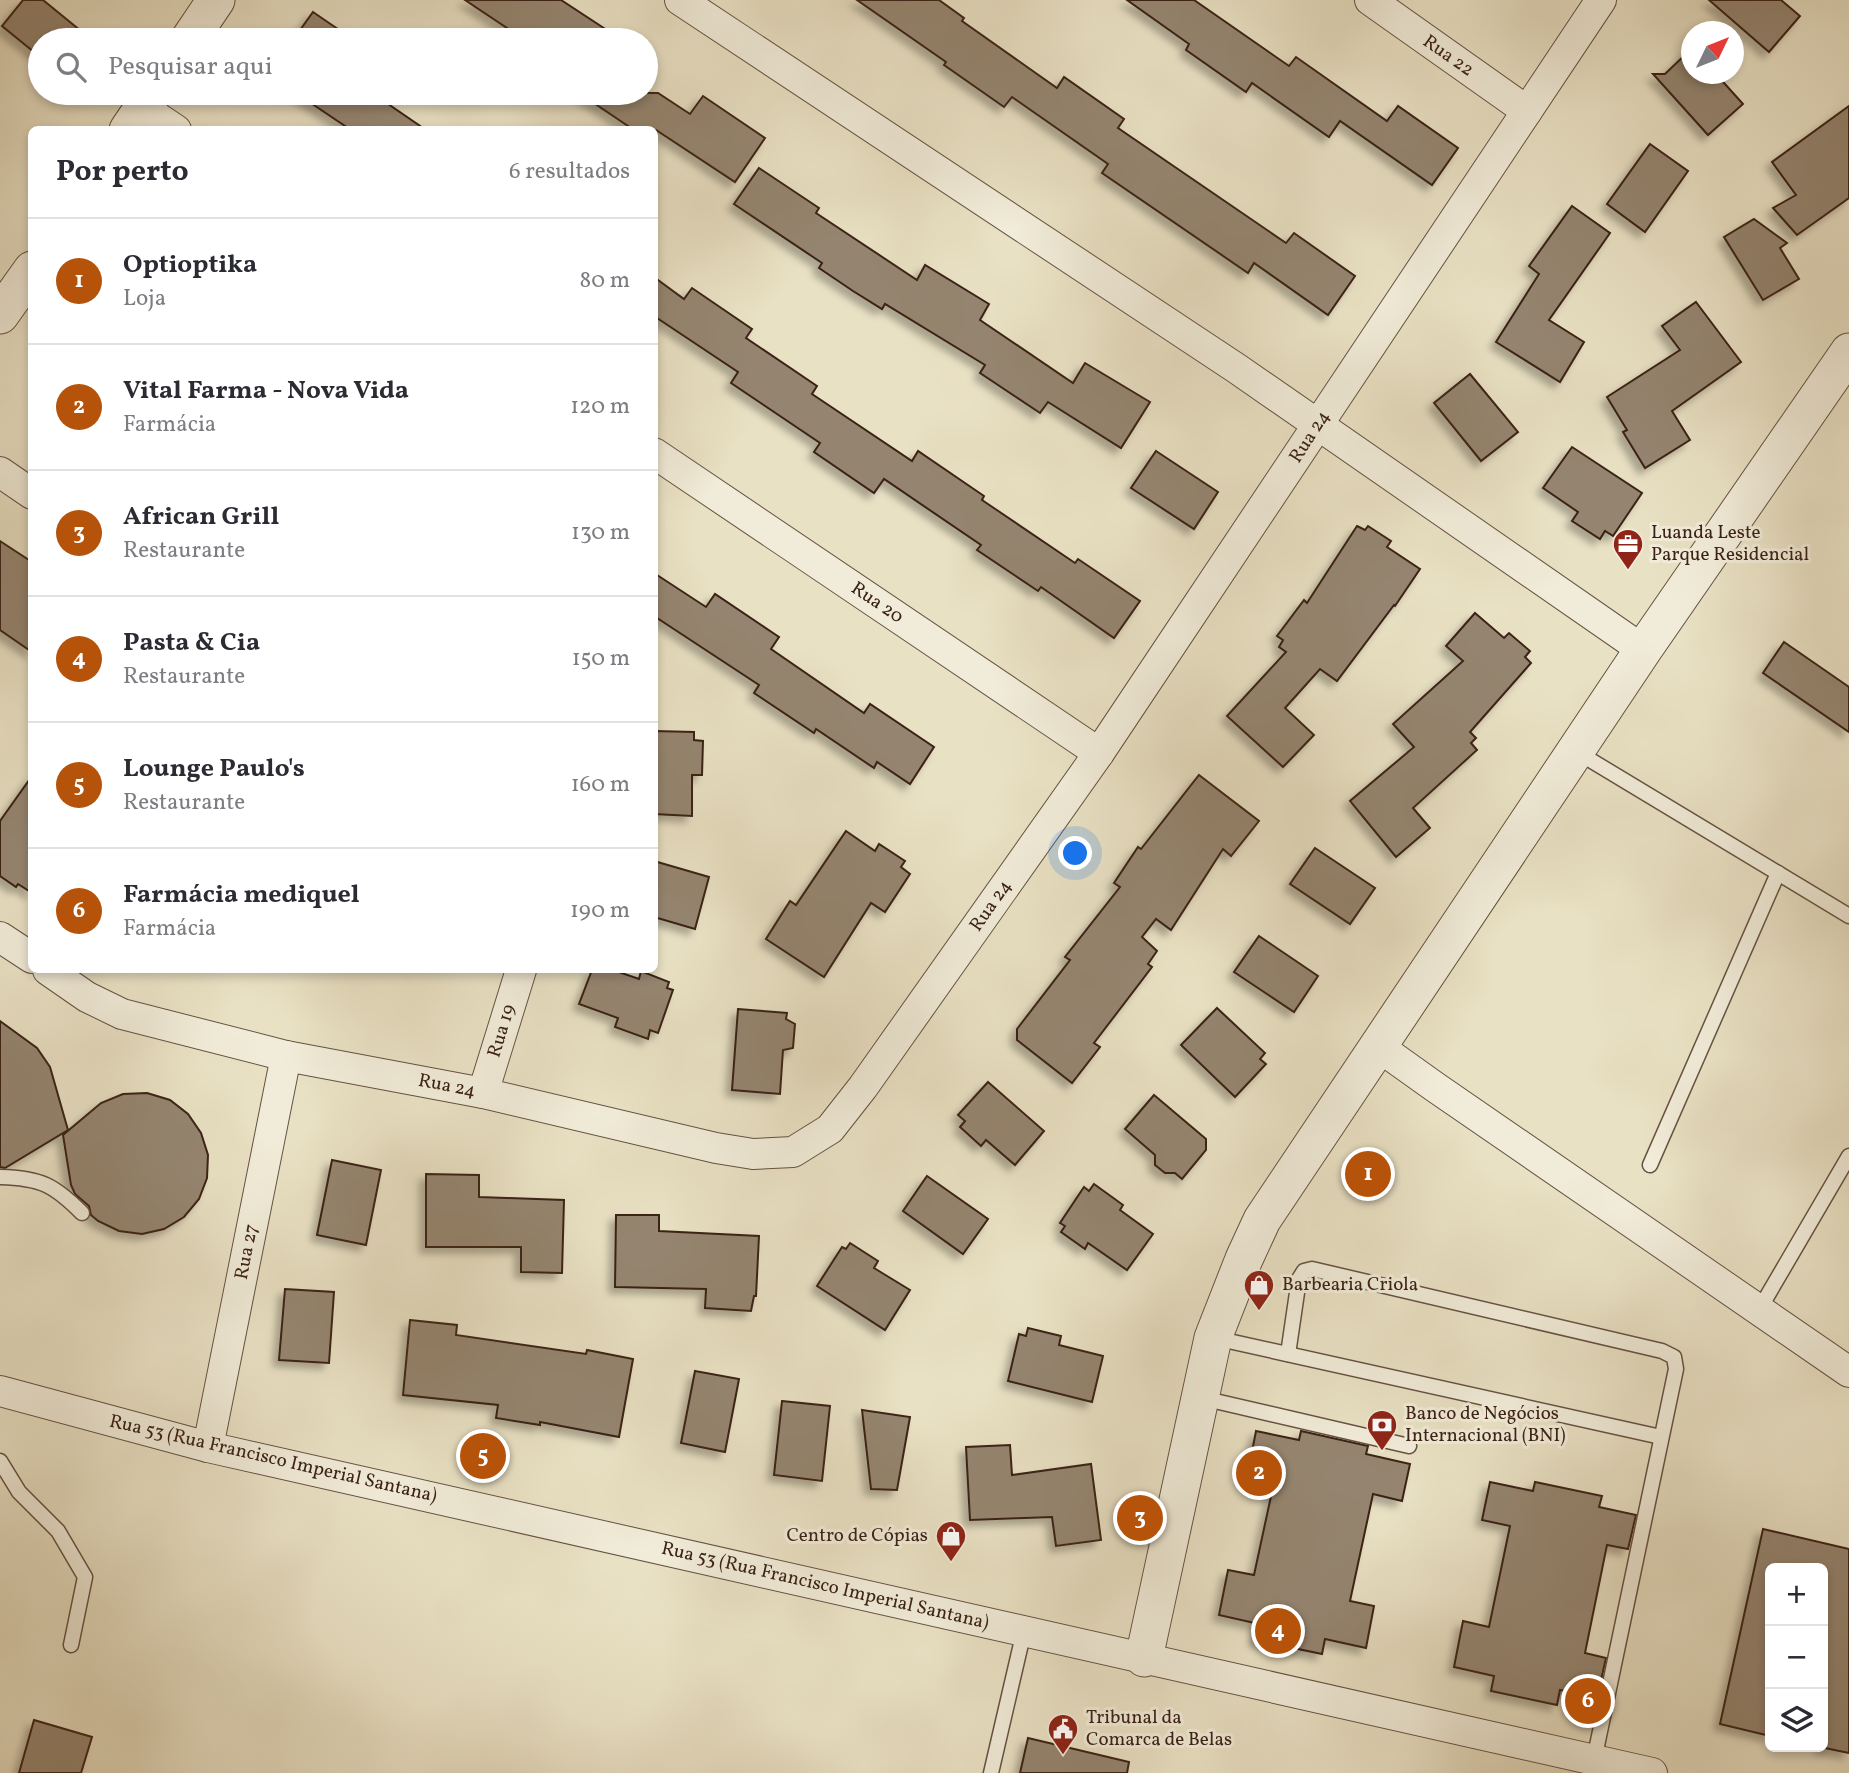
<!DOCTYPE html>
<html lang="pt">
<meta charset="utf-8">
<style>
:root{--surface:#fff;--page:#f2f2f3;--text:#2b2b33;--muted:#7c7c81;--line:#e1e1e2;--accent:#b45309}
body{margin:0;font-family:Vollkorn,serif;background:var(--page);color:var(--text)}
.controls{position:absolute;right:21px;bottom:21px;display:grid;overflow:hidden;border-radius:10px;box-shadow:0 4px 10px #0003}
.controls button{width:63px;height:63px;display:grid;place-items:center;padding:0;border:0;border-bottom:2px solid var(--line);background:var(--surface);color:var(--text);font:35px sans-serif}
.compass{position:absolute;left:1681px;top:21px;width:63px;height:63px;border-radius:50%;background:var(--surface);box-shadow:0 4px 10px #0003;rotate:47deg}
.you{position:absolute;left:1076px;top:854px;width:24px;height:24px;margin:-18px;border:5px solid #fff;border-radius:50%;background:#1a73e8;box-shadow:0 0 0 10px #1a73e833}
.badge{display:grid;place-items:center;width:46px;height:46px;border-radius:50%;background:var(--accent);color:#fff;font-size:23px;font-weight:700}
.pin{position:absolute;translate:-50% -50%;border:4px solid #fff;box-shadow:0 2px 7px #0006}
.list{margin:0;padding:0;list-style:none}
h2{display:flex;justify-content:space-between;align-items:center;height:91px;margin:0;padding:0 28px;font-size:30px}
h2 small{font-size:23px;font-weight:400;color:var(--muted)}
.list li{display:grid;grid-template-columns:46px 1fr auto;gap:21px;align-items:center;box-sizing:border-box;height:126px;padding:0 28px;border-top:2px solid var(--line)}
.list b{display:block;font-size:26px;white-space:nowrap}
.list p{margin:0;font-size:23px;white-space:nowrap;color:var(--muted)}
.list em{font-size:23px;font-style:normal;color:var(--muted)}
.icon{flex:none;width:38px;height:38px;fill:none;stroke:currentColor;stroke-width:2;stroke-linecap:round;stroke-linejoin:round}
.map{position:relative;flex:none;width:1849px;height:1773px;overflow:hidden}
.search{position:absolute;background:var(--surface);box-shadow:0 4px 10px #0003;left:28px;top:28px;width:630px;height:77px;display:flex;align-items:center;gap:18px;box-sizing:border-box;padding:0 24px;border-radius:38px;color:var(--muted);font-size:26px}
.panel{position:absolute;background:var(--surface);box-shadow:0 4px 10px #0003;left:28px;top:126px;width:630px;height:847px;border-radius:10px}
.map>svg:first-child{display:block}
.building{fill:#958570;stroke:#3b2216;stroke-width:2;filter:url(#shadow)}
.lines{fill:none;stroke-linecap:round;stroke-linejoin:round}
.service-casing{stroke:#665242;stroke-width:17}
.minor-casing{stroke:#665242;stroke-width:32}
.tertiary-casing{stroke:#665242;stroke-width:39}
.service{stroke:#f1ecd9;stroke-width:14}
.minor{stroke:#f1ecd9;stroke-width:30}
.tertiary{stroke:#f1ecd9;stroke-width:37}
.labels{text-anchor:middle;dominant-baseline:central;stroke-width:6;stroke-linejoin:round;paint-order:stroke}
.street-label{font-size:19px;fill:#3b2216;stroke:#f1ecd9}
.poi-label{font-size:19px;fill:#3b2216;stroke:#f1ecd9;text-anchor:start}
</style>
<div class="map">
<svg width="1849" height="1773" viewBox="0 0 1849 1773">
<defs>
<filter id="shadow"><feDropShadow dx="-6" dy="6" stdDeviation="3.5" flood-color="#0004"/></filter>
</defs>
<rect width="100%" height="100%" fill="#e9e1c4"/>
<filter id="stains"><feTurbulence type="fractalNoise" baseFrequency=".00286" numOctaves="4"/><feColorMatrix values="0 0 0 0 .2 0 0 0 0 .09 0 0 0 0 .02 0 0 0 .5 -.17"/></filter>
<radialGradient id="worn" r=".72"><stop offset=".6" stop-color="#630" stop-opacity="0"/><stop offset="1" stop-color="#630" stop-opacity=".3"/></radialGradient>
<!-- building -->
<g class="building">
<path d="M 23,0 L 43,0 L 92,40 L 40,40 L 40,57 L 2,26 Z"/>
<path d="M 465,0 L 561,0 L 622,40 L 525,40 Z"/>
<path d="M 857,0 L 939,0 L 964,18 L 962,21 L 1057,88 L 1064,77 L 1124,119 L 1118,128 L 1286,243 L 1294,233 L 1355,276 L 1328,315 L 1254,263 L 1248,273 L 1102,173 L 1108,164 L 1012,97 L 1004,107 L 944,65 L 946,62 Z"/>
<path d="M 1127,0 L 1194,0 L 1289,66 L 1296,57 L 1387,121 L 1398,106 L 1458,148 L 1432,185 L 1340,121 L 1329,137 L 1252,83 L 1246,92 L 1186,50 L 1189,44 Z"/>
<path d="M 1709,0 L 1781,0 L 1800,16 L 1769,52 Z"/>
<path d="M 313,12 L 351,38 L 350,40 L 293,40 Z"/>
<path d="M 1691,49 L 1691,74 L 1716,74 L 1743,104 L 1708,135 L 1653,74 L 1665,74 Z"/>
<path d="M 296,93 L 372,93 L 426,130 L 351,130 Z"/>
<path d="M 579,93 L 658,93 L 690,114 L 703,96 L 765,138 L 735,182 L 656,130 L 634,130 Z"/>
<path d="M 1849,106 L 1849,198 L 1797,235 L 1773,208 L 1796,195 L 1772,162 Z"/>
<path d="M 1650,144 L 1688,171 L 1645,232 L 1607,204 Z"/>
<path d="M 759,168 L 819,208 L 816,213 L 917,280 L 925,265 L 989,304 L 980,320 L 1073,383 L 1085,363 L 1150,402 L 1121,448 L 1048,402 L 1040,413 L 980,373 L 985,365 L 885,304 L 882,309 L 853,291 L 819,268 L 822,263 L 734,204 Z"/>
<path d="M 1572,206 L 1610,233 L 1549,320 L 1584,342 L 1560,382 L 1496,342 L 1539,274 L 1529,266 Z"/>
<path d="M 1754,219 L 1787,243 L 1780,248 L 1799,279 L 1763,300 L 1724,237 Z"/>
<path d="M 654,277 L 684,299 L 692,288 L 752,329 L 746,338 L 817,386 L 812,394 L 912,461 L 918,451 L 984,496 L 982,500 L 1075,563 L 1078,559 L 1140,601 L 1114,638 L 1041,587 L 1038,591 L 977,550 L 981,545 L 884,479 L 874,493 L 814,452 L 820,443 L 731,383 L 738,372 L 654,316 Z"/>
<path d="M 1696,302 L 1741,362 L 1672,411 L 1690,440 L 1645,468 L 1623,432 L 1627,430 L 1607,397 L 1680,350 L 1662,326 Z"/>
<path d="M 1470,374 L 1518,432 L 1481,461 L 1434,403 Z"/>
<path d="M 1572,447 L 1642,493 L 1613,536 L 1605,531 L 1600,539 L 1572,521 L 1578,512 L 1543,488 Z"/>
<path d="M 1156,451 L 1218,492 L 1194,529 L 1131,488 Z"/>
<path d="M 1357,526 L 1365,530 L 1368,526 L 1391,541 L 1387,547 L 1420,569 L 1395,606 L 1394,605 L 1337,681 L 1320,669 L 1285,708 L 1314,735 L 1283,767 L 1227,716 L 1286,652 L 1279,647 L 1283,640 L 1277,636 L 1304,600 L 1307,603 Z"/>
<path d="M 0,541 L 32,562 L 32,652 L 0,630 Z"/>
<path d="M 654,573 L 706,607 L 715,594 L 779,637 L 771,649 L 864,713 L 870,704 L 934,747 L 910,784 L 877,762 L 874,768 L 816,729 L 814,733 L 754,693 L 759,685 L 654,616 Z"/>
<path d="M 1475,613 L 1504,638 L 1509,633 L 1530,651 L 1525,657 L 1531,663 L 1470,732 L 1476,738 L 1471,743 L 1477,750 L 1413,808 L 1430,828 L 1396,857 L 1350,801 L 1414,747 L 1393,724 L 1463,661 L 1446,646 Z"/>
<path d="M 1784,642 L 1849,687 L 1849,732 L 1763,673 Z"/>
<path d="M 654,731 L 694,732 L 694,740 L 703,741 L 702,775 L 692,775 L 692,816 L 654,814 Z"/>
<path d="M 1199,775 L 1259,821 L 1231,856 L 1223,849 L 1171,930 L 1156,919 L 1142,937 L 1157,951 L 1148,964 L 1152,967 L 1094,1043 L 1100,1047 L 1072,1083 L 1017,1040 L 1017,1029 L 1070,960 L 1065,957 L 1120,887 L 1114,883 L 1138,847 L 1141,849 Z"/>
<path d="M 32,776 L 32,893 L 18,884 L 16,887 L 0,876 L 0,821 Z"/>
<path d="M 846,831 L 875,851 L 879,844 L 905,861 L 901,867 L 910,874 L 885,912 L 871,903 L 824,977 L 766,939 L 790,901 L 796,905 Z"/>
<path d="M 1315,848 L 1375,888 L 1350,924 L 1290,884 Z"/>
<path d="M 654,861 L 709,877 L 695,929 L 654,917 Z"/>
<path d="M 1259,936 L 1318,976 L 1294,1012 L 1234,972 Z"/>
<path d="M 592,970 L 613,970 L 639,979 L 641,971 L 669,982 L 667,988 L 673,990 L 658,1033 L 650,1030 L 648,1039 L 615,1027 L 618,1018 L 579,1004 Z"/>
<path d="M 1217,1008 L 1265,1053 L 1260,1059 L 1266,1064 L 1235,1097 L 1181,1045 Z"/>
<path d="M 738,1009 L 787,1013 L 786,1019 L 795,1024 L 793,1048 L 783,1050 L 780,1094 L 732,1090 Z"/>
<path d="M 0,1021 L 37,1048 L 50,1067 L 68,1130 L 5,1168 L 0,1167 Z"/>
<path d="M 988,1082 L 1044,1131 L 1015,1165 L 986,1140 L 981,1146 L 960,1127 L 965,1121 L 958,1115 Z"/>
<path d="M 147,1093 L 170,1100 L 188,1114 L 201,1133 L 208,1155 L 207,1178 L 199,1199 L 184,1217 L 164,1229 L 142,1234 L 119,1231 L 98,1221 L 91,1215 L 89,1206 L 75,1194 L 71,1185 L 63,1135 L 101,1103 L 123,1094 Z"/>
<path d="M 1154,1095 L 1206,1139 L 1206,1150 L 1182,1179 L 1175,1173 L 1165,1173 L 1155,1165 L 1155,1155 L 1125,1129 Z"/>
<path d="M 332,1160 L 381,1170 L 366,1245 L 317,1235 Z"/>
<path d="M 426,1174 L 479,1175 L 479,1197 L 564,1200 L 562,1273 L 521,1272 L 521,1247 L 426,1247 Z"/>
<path d="M 927,1176 L 988,1219 L 963,1254 L 903,1211 Z"/>
<path d="M 1094,1184 L 1123,1205 L 1120,1210 L 1153,1234 L 1127,1270 L 1088,1243 L 1085,1249 L 1061,1232 L 1065,1226 L 1060,1223 L 1084,1187 L 1089,1191 Z"/>
<path d="M 616,1215 L 659,1215 L 659,1231 L 759,1236 L 756,1296 L 754,1296 L 751,1311 L 705,1308 L 706,1289 L 615,1287 Z"/>
<path d="M 850,1243 L 878,1261 L 874,1268 L 910,1290 L 885,1330 L 817,1286 L 842,1247 L 846,1249 Z"/>
<path d="M 285,1289 L 334,1292 L 329,1363 L 279,1360 Z"/>
<path d="M 410,1320 L 457,1325 L 456,1335 L 586,1354 L 587,1350 L 633,1359 L 619,1437 L 540,1422 L 540,1425 L 496,1418 L 498,1405 L 403,1395 Z"/>
<path d="M 1028,1328 L 1061,1336 L 1059,1345 L 1103,1356 L 1092,1402 L 1008,1381 L 1019,1334 L 1026,1336 Z"/>
<path d="M 695,1371 L 739,1379 L 725,1452 L 681,1443 Z"/>
<path d="M 782,1401 L 830,1406 L 822,1481 L 774,1475 Z"/>
<path d="M 862,1410 L 910,1417 L 897,1490 L 871,1489 Z"/>
<path d="M 1256,1431 L 1299,1440 L 1301,1431 L 1368,1446 L 1366,1454 L 1410,1464 L 1402,1501 L 1373,1494 L 1350,1601 L 1374,1606 L 1366,1648 L 1325,1639 L 1322,1654 L 1255,1640 L 1259,1624 L 1219,1615 L 1228,1570 L 1254,1575 L 1276,1473 L 1249,1467 Z"/>
<path d="M 1010,1445 L 1012,1475 L 1091,1464 L 1101,1540 L 1056,1546 L 1052,1517 L 970,1520 L 966,1447 Z"/>
<path d="M 1490,1482 L 1533,1491 L 1535,1482 L 1602,1496 L 1599,1507 L 1636,1515 L 1628,1549 L 1607,1545 L 1585,1653 L 1606,1658 L 1597,1698 L 1560,1690 L 1557,1705 L 1491,1691 L 1494,1676 L 1454,1667 L 1463,1621 L 1489,1627 L 1510,1526 L 1482,1520 Z"/>
<path d="M 1763,1529 L 1849,1549 L 1849,1753 L 1820,1747 L 1823,1747 L 1823,1568 L 1770,1568 L 1770,1736 L 1720,1724 Z"/>
<path d="M 34,1720 L 92,1737 L 81,1773 L 19,1773 Z"/>
<path d="M 1028,1738 L 1129,1762 L 1127,1773 L 1020,1773 Z"/>
</g>
<g class="lines">
<!-- service casing -->
<g class="service-casing">
<g id="service">
<path d="M 1577,752 L 1849,916"/>
<path d="M 1650,1165 L 1778,873"/>
<path d="M 0,1177 C 41,1178 54,1185 82,1213"/>
<path d="M 1759,1310 L 1849,1156"/>
<path d="M 1215,1338 L 1661,1437"/>
<path d="M 1288,1354 L 1299,1279 L 1304,1271 L 1312,1269 L 1662,1351 L 1674,1357 L 1676,1369 L 1594,1760"/>
<path d="M 1202,1398 L 1409,1446"/>
<path d="M 0,1461 L 19,1492 L 58,1531 L 85,1577 L 71,1645"/>
<path d="M 991,1773 L 1024,1631"/>
</g>
</g>
<!-- minor casing -->
<g class="minor-casing">
<g id="minor">
<path d="M 680,0 L 1236,368 L 1643,650"/>
<path d="M 1370,0 L 1527,111"/>
<path d="M 143,108 L 176,130"/>
<path d="M 654,453 L 1099,753"/>
<path d="M 0,472 L 32,494"/>
<path d="M 0,937 L 32,958"/>
<path d="M 48,970 L 87,997 L 122,1014 L 286,1056 L 483,1093 L 716,1148 L 753,1154 L 793,1152 L 830,1129 L 863,1087 L 1099,753 L 1601,0"/>
<path d="M 1379,1047 L 1435,1087 L 1849,1372"/>
<path d="M 483,1093 L 521,970"/>
<path d="M 0,1391 L 208,1447 L 1652,1773"/>
<path d="M 208,1447 L 286,1056"/>
</g>
</g>
<!-- tertiary casing -->
<g class="tertiary-casing">
<g id="tertiary">
<path d="M 189,40 L 216,0"/>
<path d="M 128,130 L 153,93"/>
<path d="M 0,315 L 32,270"/>
<path d="M 1144,1658 L 1213,1338 L 1244,1259 L 1262,1220 L 1643,650 L 1849,352"/>
</g>
</g>
<!-- service -->
<use href="#service" class="service"/>
<!-- minor -->
<use href="#minor" class="minor"/>
<!-- tertiary -->
<use href="#tertiary" class="tertiary"/>
</g>
<!-- icons -->
<defs>
<g id="office-pin" transform="scale(1.575)"><path d="M0 17L-7.5 6A9.5 9.5 0 1 1 7.5 6Z" fill="#8f2418" stroke="#f1ecd9"/><path d="M-6-3h4V-5.5h4V-3h4V5H-6ZM-1-4.5V-3h2v-1.5ZM-6 0V1H6V0Z" fill="#fff"/></g>
<g id="shop-pin" transform="scale(1.575)"><path d="M0 17L-7.5 6A9.5 9.5 0 1 1 7.5 6Z" fill="#8f2418" stroke="#f1ecd9"/><path d="M-5-2.5h2.3a2.7 3.5 0 0 1 5.4 0H5L5.5 6h-11ZM-1.5-2.5h3a1.5 2.3 0 0 0-3 0Z" fill="#fff"/></g>
<g id="bank-pin" transform="scale(1.575)"><path d="M0 17L-7.5 6A9.5 9.5 0 1 1 7.5 6Z" fill="#8f2418" stroke="#f1ecd9"/><path d="M-6-4H6V4H-6ZM0-2.3a2.3 2.3 0 1 0 0 4.6a2.3 2.3 0 1 0 0-4.6Z" fill="#fff"/></g>
<g id="civic-pin" transform="scale(1.575)"><path d="M0 17L-7.5 6A9.5 9.5 0 1 1 7.5 6Z" fill="#8f2418" stroke="#f1ecd9"/><path d="M-.6-6.5H3V-4.5H.6V-3L4-1V1h2V6H-6V1h2V-1L-.6-3ZM-1.2 2.5V6h2.4V2.5Z" fill="#fff"/></g>
</defs>
<g fill-rule="evenodd">
<use href="#office-pin" x="1628" y="544"/>
<use href="#shop-pin" x="1259" y="1285"/>
<use href="#bank-pin" x="1382" y="1425"/>
<use href="#shop-pin" x="951" y="1536"/>
<use href="#civic-pin" x="1063" y="1729"/>
</g>
<g class="labels">
<!-- street labels -->
<g class="street-label">
<text transform="translate(1448 56) rotate(35)">Rua 22</text>
<text transform="translate(1310 437) rotate(-57)">Rua 24</text>
<text transform="translate(877 603) rotate(34)">Rua 20</text>
<text transform="translate(991 906) rotate(-55)">Rua 24</text>
<text transform="translate(502 1031) rotate(-73)">Rua 19</text>
<text transform="translate(447 1086) rotate(11)">Rua 24</text>
<text transform="translate(247 1252) rotate(-79)">Rua 27</text>
<text transform="translate(273 1459) rotate(13)">Rua 53 (Rua Francisco Imperial Santana)</text>
<text transform="translate(825 1586) rotate(13)">Rua 53 (Rua Francisco Imperial Santana)</text>
</g>
<!-- poi labels -->
<g class="poi-label">
<text x="1651" y="533">Luanda Leste<tspan x="1651" dy="22">Parque Residencial</tspan></text>
<text x="1282" y="1285">Barbearia Criola</text>
<text x="1405" y="1414">Banco de Negócios<tspan x="1405" dy="22">Internacional (BNI)</tspan></text>
<text x="928" y="1536" text-anchor="end">Centro de Cópias</text>
<text x="1086" y="1718">Tribunal da<tspan x="1086" dy="22">Comarca de Belas</tspan></text>
</g>
</g>
<rect width="100%" height="100%" filter="url(#stains)"/>
<rect width="100%" height="100%" fill="url(#worn)"/>
</svg>
<div class="controls">
<button>+</button>
<button>−</button>
<button><svg class="icon" aria-label="layers" viewBox="0 0 24 24"><path d="M12 4l9 5-9 5-9-5zM3 14l9 5 9-5"/></svg></button>
</div>
<svg class="compass" viewBox="-18 -18 36 36"><path d="M0-13l5 13h-10z" fill="#e53935"/><path d="M0 13l5-13h-10z" fill="#7c7c81"/></svg>
<div class="you"></div>
<div class="pin badge" style="left:1368px;top:1174px">1</div>
<div class="pin badge" style="left:1259px;top:1473px">2</div>
<div class="pin badge" style="left:1140px;top:1518px">3</div>
<div class="pin badge" style="left:1278px;top:1631px">4</div>
<div class="pin badge" style="left:483px;top:1456px">5</div>
<div class="pin badge" style="left:1588px;top:1701px">6</div>
<div class="search"><svg class="icon" aria-label="search" viewBox="0 0 24 24"><circle cx="10" cy="10" r="6"/><path d="M15 15l6 6"/></svg>Pesquisar aqui</div>
<section class="panel">
<h2>Por perto<small>6 resultados</small></h2>
<ul class="list">
<li><span class="badge">1</span><div><b>Optioptika</b><p>Loja</p></div><em>80 m</em></li>
<li><span class="badge">2</span><div><b>Vital Farma - Nova Vida</b><p>Farmácia</p></div><em>120 m</em></li>
<li><span class="badge">3</span><div><b>African Grill</b><p>Restaurante</p></div><em>130 m</em></li>
<li><span class="badge">4</span><div><b>Pasta &amp; Cia</b><p>Restaurante</p></div><em>150 m</em></li>
<li><span class="badge">5</span><div><b>Lounge Paulo's</b><p>Restaurante</p></div><em>160 m</em></li>
<li><span class="badge">6</span><div><b>Farmácia mediquel</b><p>Farmácia</p></div><em>190 m</em></li>
</ul>
</section>
</div>
